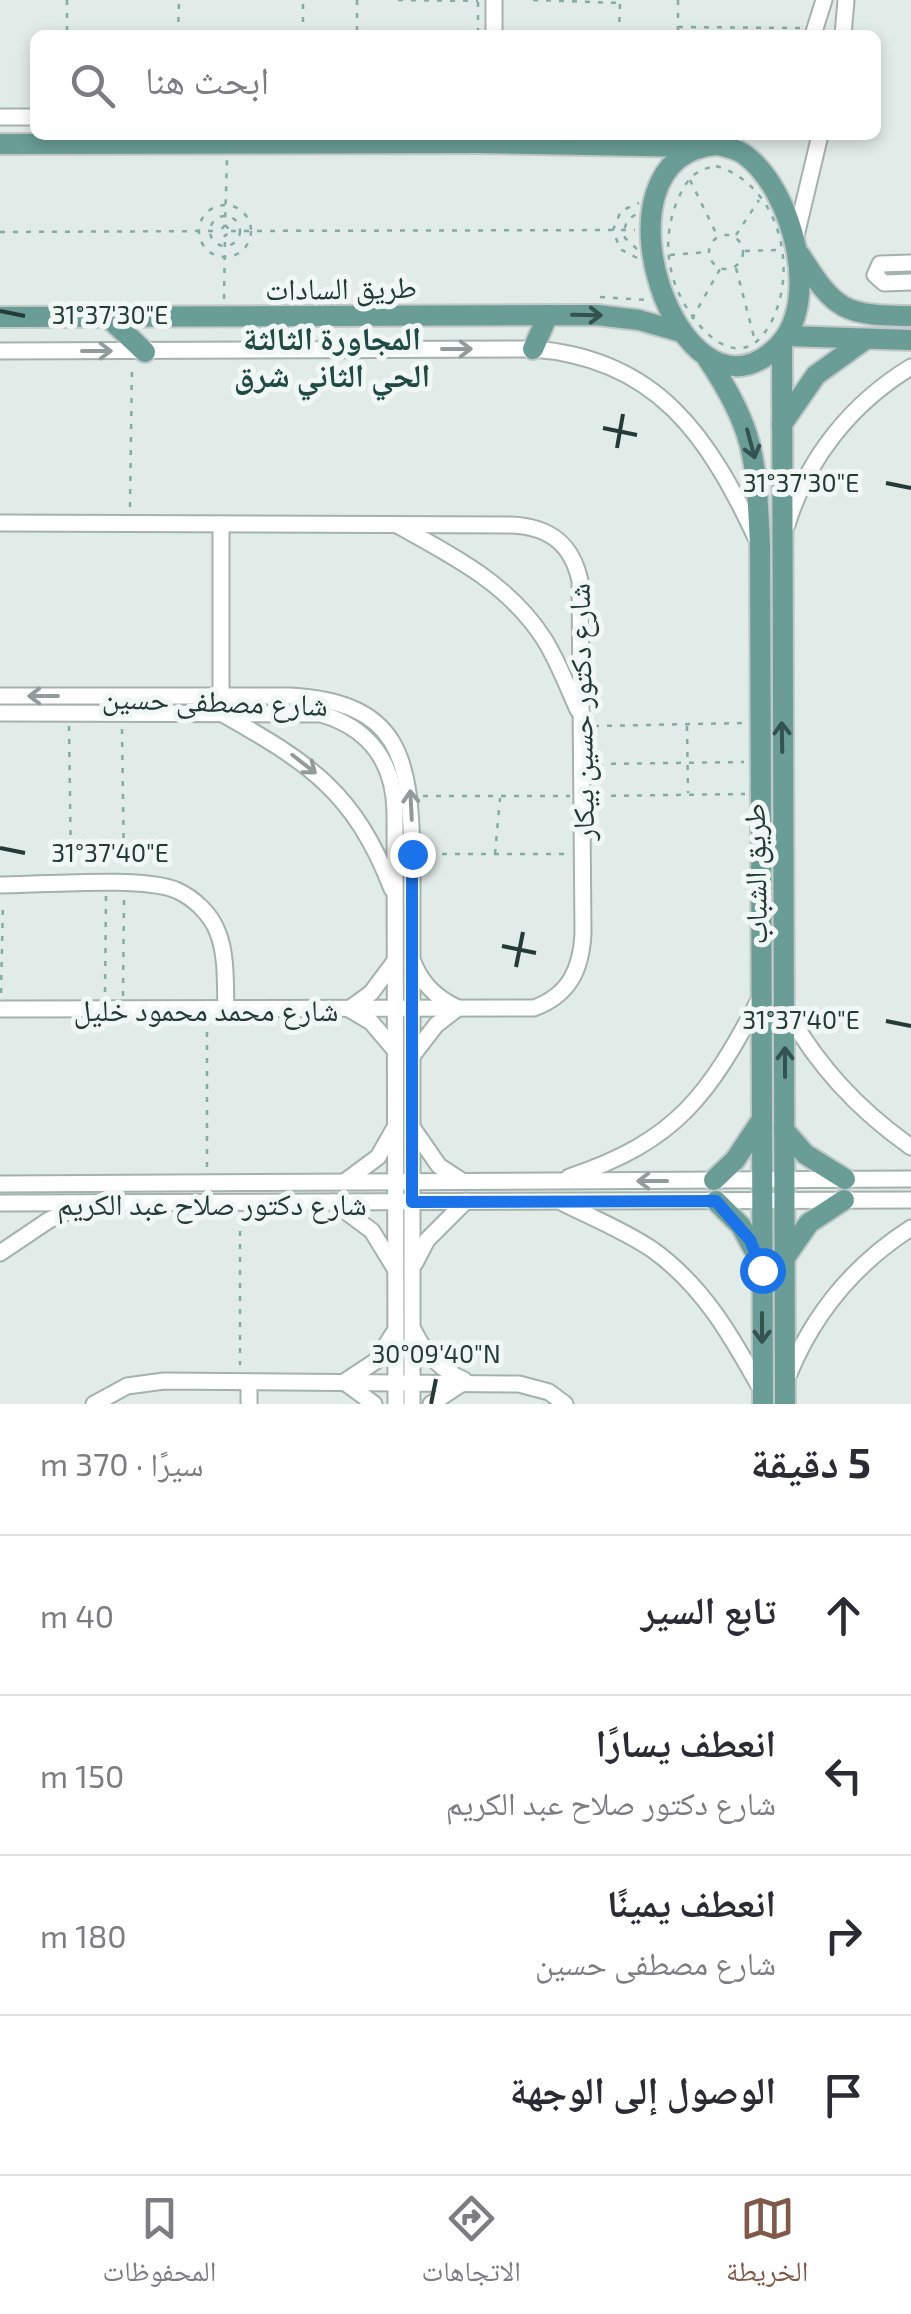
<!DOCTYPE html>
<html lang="ar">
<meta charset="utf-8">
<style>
:root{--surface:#fff;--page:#f7f7f7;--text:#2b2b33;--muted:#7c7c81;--line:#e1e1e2;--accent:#805948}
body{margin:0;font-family:"Exo 2","Noto Naskh Arabic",sans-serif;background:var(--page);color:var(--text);direction:rtl}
.stop{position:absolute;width:30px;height:30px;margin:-22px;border:8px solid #1a73e8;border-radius:50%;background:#fff}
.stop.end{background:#1a73e8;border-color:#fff;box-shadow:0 2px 10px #0008}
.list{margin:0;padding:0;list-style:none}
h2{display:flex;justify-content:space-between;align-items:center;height:130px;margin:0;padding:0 40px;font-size:42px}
h2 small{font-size:32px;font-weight:400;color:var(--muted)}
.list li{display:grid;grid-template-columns:65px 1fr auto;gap:30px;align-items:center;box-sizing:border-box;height:160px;padding:0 40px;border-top:2px solid var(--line)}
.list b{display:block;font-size:38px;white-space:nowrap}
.list p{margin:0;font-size:32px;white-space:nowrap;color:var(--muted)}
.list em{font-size:32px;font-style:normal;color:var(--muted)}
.icon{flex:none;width:55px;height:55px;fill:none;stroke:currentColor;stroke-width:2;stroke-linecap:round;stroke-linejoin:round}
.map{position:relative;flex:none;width:911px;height:1404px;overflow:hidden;direction:ltr}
.search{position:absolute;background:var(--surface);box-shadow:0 5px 15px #0003;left:30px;right:30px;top:30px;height:110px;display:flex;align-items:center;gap:25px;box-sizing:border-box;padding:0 35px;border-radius:15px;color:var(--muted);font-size:38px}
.sheet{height:770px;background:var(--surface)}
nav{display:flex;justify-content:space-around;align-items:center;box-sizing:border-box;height:140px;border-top:2px solid var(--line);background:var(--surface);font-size:28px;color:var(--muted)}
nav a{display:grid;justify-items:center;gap:5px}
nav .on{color:var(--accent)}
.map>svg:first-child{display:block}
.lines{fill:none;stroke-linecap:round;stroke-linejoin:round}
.minor-casing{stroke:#a4b2ae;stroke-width:19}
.major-casing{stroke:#c1c8c7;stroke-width:24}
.path{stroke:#84aca4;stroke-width:2.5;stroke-dasharray:5 8;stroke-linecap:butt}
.minor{stroke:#fff;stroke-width:15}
.major{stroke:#699d95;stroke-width:20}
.oneway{stroke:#34534e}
.oneway2{stroke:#919c9a}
.route{stroke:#1a73e8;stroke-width:12}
.ticks{fill:none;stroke:#233a36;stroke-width:4}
.labels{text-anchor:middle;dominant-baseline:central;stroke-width:10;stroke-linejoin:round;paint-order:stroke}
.street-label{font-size:30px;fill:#233a36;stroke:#f1f7f5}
.neighbourhood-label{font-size:32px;font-weight:bold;fill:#204b45;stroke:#f1f7f5}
.ticks-label{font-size:25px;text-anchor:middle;fill:#233a36;stroke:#f1f7f5;stroke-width:10;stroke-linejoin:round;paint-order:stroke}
</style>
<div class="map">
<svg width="911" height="1404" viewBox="0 0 911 1404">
<rect width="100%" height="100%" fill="#e1ebe7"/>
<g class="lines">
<!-- minor casing -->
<g class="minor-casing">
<g id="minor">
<path d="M 494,0 L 494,29"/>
<path d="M 813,35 L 824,0"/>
<path d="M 843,35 L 846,0"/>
<path d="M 0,117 L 35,117"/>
<path d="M 795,240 L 820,135"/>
<path d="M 911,263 L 880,264 L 875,275 L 884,283 L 911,282"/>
<path d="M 0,351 L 533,349 C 657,358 709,437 757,540"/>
<path d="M 0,523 L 512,525 C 550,527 572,544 580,581 L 583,934 C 581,970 569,995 534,1008 L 0,1009"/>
<path d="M 221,524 L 221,713 C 309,763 354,791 392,889"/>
<path d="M 397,525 C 453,556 509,584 544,639 C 558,661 567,686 578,710"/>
<path d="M 787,525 C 807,458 852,403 911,367"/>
<path d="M 0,696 L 290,696 C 400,702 410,758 412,854 L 412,1404"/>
<path d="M 0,713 L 321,714 C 369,728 394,762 395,812 L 396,1404"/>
<path d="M 0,885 C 41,885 142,876 176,890 C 194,898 211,914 218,933 C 227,956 225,985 226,1009"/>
<path d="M 395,961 L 371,993 L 349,1009 L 371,1022 L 395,1050"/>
<path d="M 413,962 C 422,984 436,998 458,1008 L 436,1025 L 413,1055"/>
<path d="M 785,1008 C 817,1065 857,1109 911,1147"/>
<path d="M 414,1130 L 439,1166 L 462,1181"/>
<path d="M 569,1177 C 677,1141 709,1095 760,998"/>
<path d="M 347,1180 L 378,1157 L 394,1129"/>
<path d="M 0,1184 L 911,1179"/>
<path d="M 333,1202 L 372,1231 L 394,1267"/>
<path d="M 0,1203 L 911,1200"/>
<path d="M 563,1203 C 593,1218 625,1231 653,1250 C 704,1287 732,1337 762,1391"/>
<path d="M 0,1253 L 49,1220 L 78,1207"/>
<path d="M 415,1263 L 427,1240 L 466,1201"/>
<path d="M 414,1331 C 425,1354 441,1370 464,1380"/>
<path d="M 789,1374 C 814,1313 855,1264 911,1228"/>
<path d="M 347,1380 L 376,1361 L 393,1334"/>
<path d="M 347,1384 L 374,1404"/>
<path d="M 94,1404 L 127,1386 L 164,1381 L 519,1384 L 549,1392 L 565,1404"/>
<path d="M 249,1404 L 249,1382"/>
<path d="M 431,1404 L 461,1384"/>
</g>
</g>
<!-- major casing -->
<g class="major-casing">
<g id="major">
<path d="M 0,144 L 479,143 L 694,147"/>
<path d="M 717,145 C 727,147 737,149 745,155 C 792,189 823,303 777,347 C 679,442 582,154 717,145 Z"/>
<path d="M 800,255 C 836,312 844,315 911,316"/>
<path d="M 0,317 L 597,315 L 639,320 L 681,332"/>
<path d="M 109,318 L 145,352"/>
<path d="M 787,336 L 911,340"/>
<path d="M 782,343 L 785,1404"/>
<path d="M 533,349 L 548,315"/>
<path d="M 707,358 C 756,430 756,461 760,545 L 763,1404"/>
<path d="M 782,424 L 816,375 L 866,339"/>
<path d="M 784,1130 L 805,1154 L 845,1179"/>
<path d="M 714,1180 L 735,1160 L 761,1121"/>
<path d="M 716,1201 L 741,1226 L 759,1259"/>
<path d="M 786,1256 L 809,1223 L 844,1200"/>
</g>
</g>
<!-- path -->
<g class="path">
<path d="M 67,0 L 67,35"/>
<path d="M 357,0 L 357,35"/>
<path d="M 398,0 L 478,1"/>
<path d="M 533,0 L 620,3"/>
<path d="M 678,0 L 678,35"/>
<path d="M 478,2 L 478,35"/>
<path d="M 678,27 L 802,28"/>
<path d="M 404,34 L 404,35"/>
<path d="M 178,35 L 179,0"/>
<path d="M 303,35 L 303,0"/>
<path d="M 619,35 L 620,0"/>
<path d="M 716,166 C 779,184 801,271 769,326 C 735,385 681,313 672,274 C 665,249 668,222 678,199 C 687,179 694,170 716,166 Z"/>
<path d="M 690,180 L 717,235"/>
<circle cx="225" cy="231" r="26"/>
<circle cx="225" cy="231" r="15"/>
<path d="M 225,225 L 231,231 L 225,236 L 220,231 L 225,225 L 227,159"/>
<path d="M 231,231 L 635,230"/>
<path d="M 0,232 L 220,231"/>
<path d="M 736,235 L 759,200"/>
<circle cx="726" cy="252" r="17"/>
<path d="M 637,249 L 625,238 C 623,227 626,219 637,214"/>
<path d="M 745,251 L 777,250"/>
<path d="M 670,255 L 707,252"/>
<path d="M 637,258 L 620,249 L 613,230 L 621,211 L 639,203"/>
<path d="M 736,268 L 754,337"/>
<path d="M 600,297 L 647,300"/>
<path d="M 224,299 L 225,237"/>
<path d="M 692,319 L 720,269"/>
<path d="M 130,507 L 132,365"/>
<path d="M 69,726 L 71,868"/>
<path d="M 594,726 L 746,723"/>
<path d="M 687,726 L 688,793"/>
<path d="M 122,729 L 124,866"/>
<path d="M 598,764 L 744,762"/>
<path d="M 423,796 L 570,796"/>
<path d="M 598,796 L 745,794"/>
<path d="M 429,854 L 566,854"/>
<path d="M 495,854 L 500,798"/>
<path d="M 105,992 L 106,895"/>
<path d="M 1,993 L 3,902"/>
<path d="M 123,996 L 124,899"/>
<path d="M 207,1167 L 207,1025"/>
<path d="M 240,1218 L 240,1365"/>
</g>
<!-- minor -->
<use href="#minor" class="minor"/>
<!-- major -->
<use href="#major" class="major"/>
</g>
<!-- one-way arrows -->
<defs><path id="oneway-shaft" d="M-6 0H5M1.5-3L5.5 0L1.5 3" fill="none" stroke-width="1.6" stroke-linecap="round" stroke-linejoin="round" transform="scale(2.5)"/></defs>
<g class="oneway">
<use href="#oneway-shaft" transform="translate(587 315) rotate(1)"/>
<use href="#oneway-shaft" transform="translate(751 444) rotate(75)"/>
<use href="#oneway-shaft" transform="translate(782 737) rotate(-91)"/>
<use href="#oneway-shaft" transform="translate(785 1062) rotate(-90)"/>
<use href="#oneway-shaft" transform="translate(762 1328) rotate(90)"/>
</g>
<g class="oneway2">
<use href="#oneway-shaft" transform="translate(457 349)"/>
<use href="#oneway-shaft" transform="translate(97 351)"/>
<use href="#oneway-shaft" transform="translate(43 696) rotate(180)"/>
<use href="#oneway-shaft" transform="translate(304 764) rotate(38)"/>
<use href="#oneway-shaft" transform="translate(411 805) rotate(-93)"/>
<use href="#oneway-shaft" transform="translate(652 1181) rotate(180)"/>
</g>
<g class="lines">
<!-- route -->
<path class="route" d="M 412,854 L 412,1202 L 716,1201 L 750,1240 L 762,1270"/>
</g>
<!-- ticks -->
<path class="ticks" d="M 0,311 L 25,316M 603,428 L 637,435M 617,448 L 623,414M 886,483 L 911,488M 0,848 L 25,853M 502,946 L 536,953M 516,967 L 523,932M 886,1021 L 911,1026M 431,1404 L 436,1379"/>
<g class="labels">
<!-- street labels -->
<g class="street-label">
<text transform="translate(341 287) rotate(-1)">طريق السادات</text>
<text transform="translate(215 700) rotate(2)">شارع مصطفى حسين</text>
<text transform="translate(580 712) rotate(-91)">شارع دكتور حسين بيكار</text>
<text transform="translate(754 874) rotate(-91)">طريق الشباب</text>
<text x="206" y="1009">شارع محمد محمود خليل</text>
<text x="212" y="1203">شارع دكتور صلاح عبد الكريم</text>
</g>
<!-- neighbourhood labels -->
<g class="neighbourhood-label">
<text x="332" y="337">المجاورة الثالثة<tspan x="332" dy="37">الحي الثاني شرق</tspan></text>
</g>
</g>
<g class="ticks-label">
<text x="110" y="324">31°37'30"E</text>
<text x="801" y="492">31°37'30"E</text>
<text x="110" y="862">31°37'40"E</text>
<text x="801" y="1029">31°37'40"E</text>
<text x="436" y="1363">30°09'40"N</text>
</g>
</svg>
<div class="stop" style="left:762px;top:1270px"></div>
<div class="stop end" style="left:412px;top:854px"></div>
<div class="search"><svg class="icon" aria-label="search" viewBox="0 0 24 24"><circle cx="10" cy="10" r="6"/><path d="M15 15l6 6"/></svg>ابحث هنا</div>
</div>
<section class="sheet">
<h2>5 دقيقة<small>سيرًا · 370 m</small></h2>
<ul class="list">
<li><svg class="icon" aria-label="ahead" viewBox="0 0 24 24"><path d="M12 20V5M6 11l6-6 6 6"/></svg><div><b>تابع السير</b></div><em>40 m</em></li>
<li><svg class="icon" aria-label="left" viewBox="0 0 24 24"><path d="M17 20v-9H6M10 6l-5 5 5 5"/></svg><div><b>انعطف يسارًا</b><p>شارع دكتور صلاح عبد الكريم</p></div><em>150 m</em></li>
<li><svg class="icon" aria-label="right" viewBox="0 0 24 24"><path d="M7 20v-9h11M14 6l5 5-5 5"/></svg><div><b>انعطف يمينًا</b><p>شارع مصطفى حسين</p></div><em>180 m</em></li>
<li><svg class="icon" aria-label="arrive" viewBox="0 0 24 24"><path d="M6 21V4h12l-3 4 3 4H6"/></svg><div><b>الوصول إلى الوجهة</b></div></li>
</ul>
</section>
<nav>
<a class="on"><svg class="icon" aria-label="map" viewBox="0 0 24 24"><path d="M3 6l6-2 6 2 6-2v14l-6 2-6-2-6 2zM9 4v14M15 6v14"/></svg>الخريطة</a>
<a><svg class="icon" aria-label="directions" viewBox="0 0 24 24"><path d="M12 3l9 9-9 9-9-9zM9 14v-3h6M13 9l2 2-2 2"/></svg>الاتجاهات</a>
<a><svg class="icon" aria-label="saved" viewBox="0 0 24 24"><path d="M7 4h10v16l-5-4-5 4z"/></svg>المحفوظات</a>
</nav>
